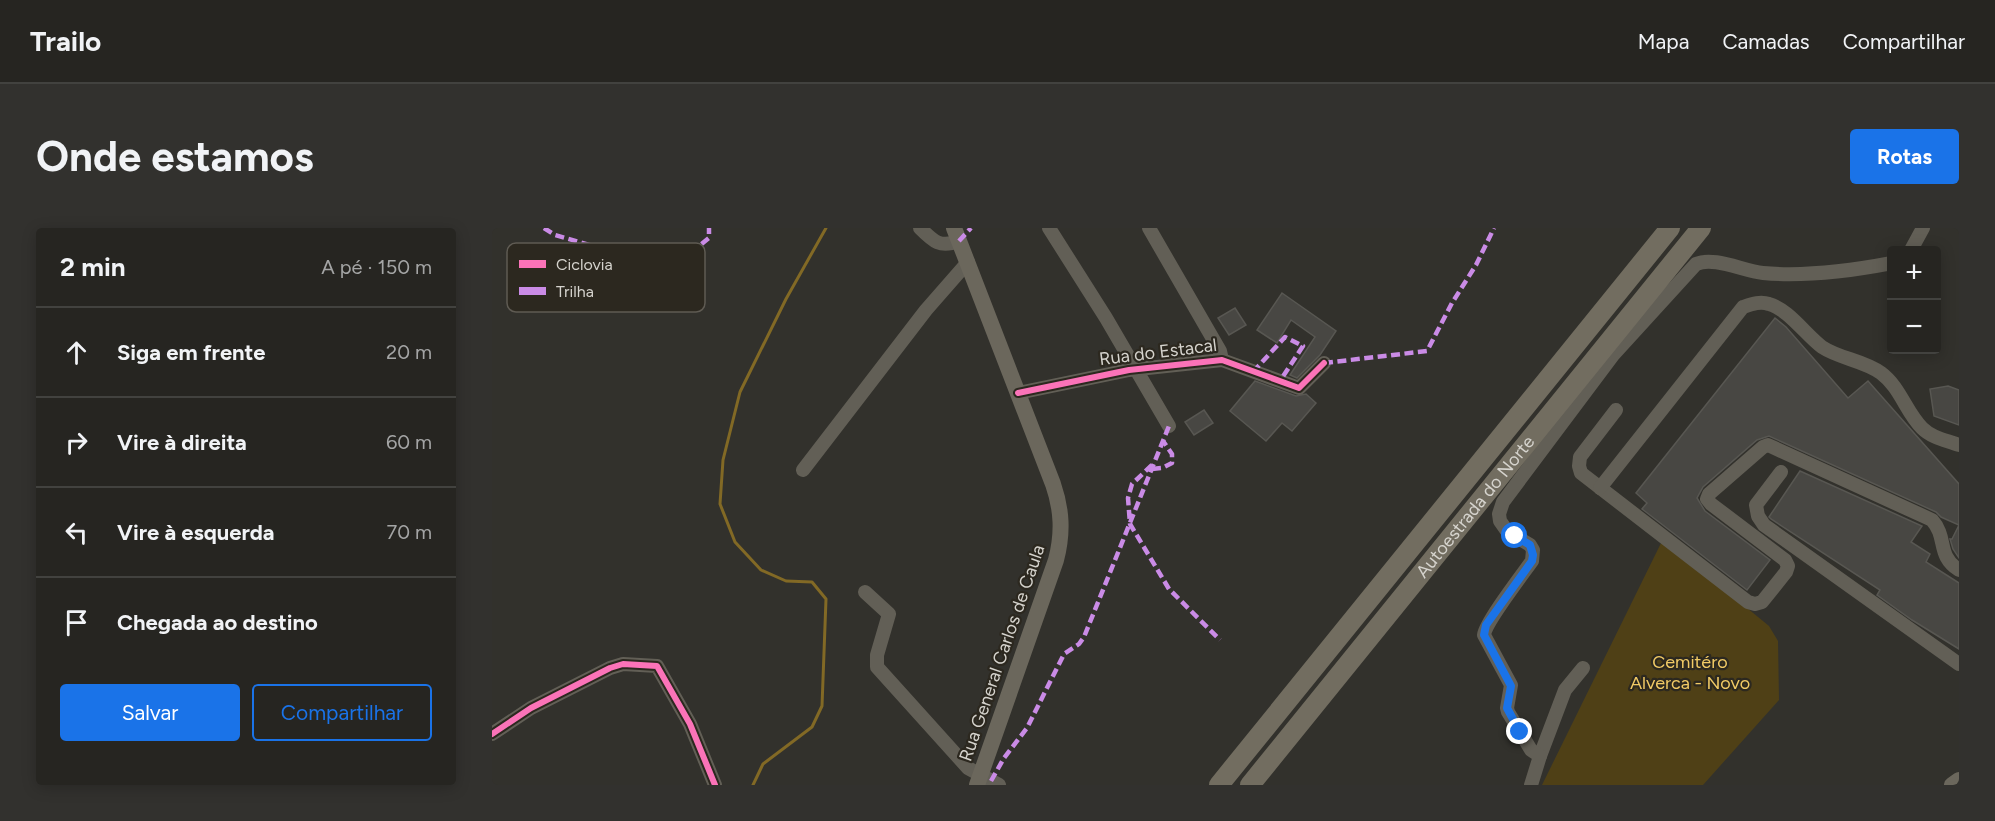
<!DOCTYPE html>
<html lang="pt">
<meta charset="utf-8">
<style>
:root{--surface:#262521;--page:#32312e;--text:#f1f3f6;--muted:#a4a5a5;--line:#42423f;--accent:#1a73e8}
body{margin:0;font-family:Figtree,sans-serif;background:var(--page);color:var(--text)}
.controls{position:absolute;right:18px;top:18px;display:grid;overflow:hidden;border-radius:6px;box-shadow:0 3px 15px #0003}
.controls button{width:54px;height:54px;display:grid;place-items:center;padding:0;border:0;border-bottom:2px solid var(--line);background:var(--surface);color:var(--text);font:30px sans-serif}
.stop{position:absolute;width:18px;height:18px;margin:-14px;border:4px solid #1a73e8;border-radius:50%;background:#fff}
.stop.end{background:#1a73e8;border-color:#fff;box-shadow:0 2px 6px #0008}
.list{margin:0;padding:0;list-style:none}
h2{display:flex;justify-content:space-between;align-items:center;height:78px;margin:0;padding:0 24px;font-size:26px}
h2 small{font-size:20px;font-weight:400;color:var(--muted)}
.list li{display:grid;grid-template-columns:39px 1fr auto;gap:18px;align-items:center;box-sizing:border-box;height:90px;padding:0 24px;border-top:2px solid var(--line)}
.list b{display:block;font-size:22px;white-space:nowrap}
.list em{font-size:20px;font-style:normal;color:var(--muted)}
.actions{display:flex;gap:12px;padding:18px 24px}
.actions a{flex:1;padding:14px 0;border:2px solid var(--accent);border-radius:6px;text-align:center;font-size:21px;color:var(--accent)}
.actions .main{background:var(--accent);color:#fff}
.icon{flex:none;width:33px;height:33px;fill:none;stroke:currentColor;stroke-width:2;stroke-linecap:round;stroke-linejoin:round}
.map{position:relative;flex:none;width:1467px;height:557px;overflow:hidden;border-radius:6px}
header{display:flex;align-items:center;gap:36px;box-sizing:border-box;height:84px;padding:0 30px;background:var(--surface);border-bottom:2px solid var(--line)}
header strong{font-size:28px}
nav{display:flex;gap:33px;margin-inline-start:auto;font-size:21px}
.intro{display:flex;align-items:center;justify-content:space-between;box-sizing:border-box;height:144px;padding:0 36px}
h1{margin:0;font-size:42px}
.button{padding:15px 27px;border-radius:6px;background:var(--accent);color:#fff;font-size:21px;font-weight:700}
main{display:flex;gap:36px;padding:0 36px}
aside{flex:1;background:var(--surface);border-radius:6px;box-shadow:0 3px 15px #0003}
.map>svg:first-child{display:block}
.green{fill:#4f4016}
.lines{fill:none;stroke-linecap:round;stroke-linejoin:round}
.stream{stroke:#826925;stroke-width:3}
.building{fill:#484743;stroke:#585752;stroke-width:1.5}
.minor{stroke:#625f56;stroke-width:14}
.major{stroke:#6b675c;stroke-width:16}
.highway{stroke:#726d60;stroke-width:20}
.quiet{stroke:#ca8be6;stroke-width:4.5;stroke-dasharray:9 4.5;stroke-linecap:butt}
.cycleway-casing{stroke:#2c281f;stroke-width:10}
.cycleway{stroke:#fb73b8;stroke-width:6}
.route{stroke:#1a73e8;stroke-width:8}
.labels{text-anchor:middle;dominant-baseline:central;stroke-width:4.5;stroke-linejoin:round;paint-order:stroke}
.street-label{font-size:18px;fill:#d5d3cd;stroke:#2c281f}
.park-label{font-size:18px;fill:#f1ca65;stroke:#2c281f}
.key{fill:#2c281f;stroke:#5f5b53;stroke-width:1.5}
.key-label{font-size:16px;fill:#d5d3cd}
</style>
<header>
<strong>Trailo</strong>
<nav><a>Mapa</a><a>Camadas</a><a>Compartilhar</a></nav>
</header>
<div class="intro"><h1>Onde estamos</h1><a class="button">Rotas</a></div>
<main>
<aside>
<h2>2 min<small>A pé · 150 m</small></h2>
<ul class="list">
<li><svg class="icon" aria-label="ahead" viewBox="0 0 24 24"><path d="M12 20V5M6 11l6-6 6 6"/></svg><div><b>Siga em frente</b></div><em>20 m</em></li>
<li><svg class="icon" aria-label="right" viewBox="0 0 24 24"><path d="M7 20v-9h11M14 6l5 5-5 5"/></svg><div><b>Vire à direita</b></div><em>60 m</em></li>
<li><svg class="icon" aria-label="left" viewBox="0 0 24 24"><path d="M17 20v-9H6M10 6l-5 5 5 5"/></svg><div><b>Vire à esquerda</b></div><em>70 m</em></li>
<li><svg class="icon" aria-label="arrive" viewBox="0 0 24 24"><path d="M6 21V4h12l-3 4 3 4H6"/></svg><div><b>Chegada ao destino</b></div></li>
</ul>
<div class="actions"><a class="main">Salvar</a><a>Compartilhar</a></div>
</aside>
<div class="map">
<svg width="1467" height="557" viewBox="0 0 1467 557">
<rect width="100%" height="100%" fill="#32312c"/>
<!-- green -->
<path class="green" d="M 1171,311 L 1277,398 L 1286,413 L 1287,472 L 1211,557 L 1050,557 Z"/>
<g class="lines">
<!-- stream -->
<path class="stream" d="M 261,557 L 271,536 L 320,499 L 330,478 L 334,371 L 320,354 L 294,353 L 269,342 L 243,314 L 228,276 L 231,232 L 248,164 L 294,71 L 334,0"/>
</g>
<!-- building -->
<g class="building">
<path d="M 790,65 L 844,103 L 828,127 L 805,150 L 798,147 L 823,109 L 799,92 L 785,115 L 765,102 Z"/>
<path d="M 743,80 L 754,97 L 737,107 L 726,90 Z"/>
<path d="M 1283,90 L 1294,99 L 1356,170 L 1376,153 L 1467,256 L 1467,330 L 1461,321 L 1458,311 L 1460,311 L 1467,297 L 1449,289 L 1444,284 L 1277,208 L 1265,212 L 1211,259 L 1205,270 L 1213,283 L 1278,332 L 1255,362 L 1150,281 L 1155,275 L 1144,265 Z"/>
<path d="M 763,153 L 804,168 L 814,166 L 824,175 L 800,203 L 790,195 L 774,213 L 738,183 Z"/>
<path d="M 1456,158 L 1467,162 L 1467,197 L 1442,188 L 1438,161 Z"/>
<path d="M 712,182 L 721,195 L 702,207 L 693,194 Z"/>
<path d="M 1308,243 L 1430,298 L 1419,314 L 1438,326 L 1434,334 L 1467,355 L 1467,421 L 1420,392 L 1385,367 L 1388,362 L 1279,291 L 1277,289 Z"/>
</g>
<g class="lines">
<!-- minor -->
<g class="minor">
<path d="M 428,0 C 442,14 448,20 467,13"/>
<path d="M 557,0 L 614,90 L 677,198"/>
<path d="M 657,0 L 728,123 L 730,132"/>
<path d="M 1419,22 L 1431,0"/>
<path d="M 526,165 L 637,142 L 730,132 L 807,160 L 832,135"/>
<path d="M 1124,182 L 1088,229 L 1087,238 L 1089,245 L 1256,374 L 1263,376 L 1270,374 L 1294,344 L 1296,338 L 1293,332 L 1219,276 L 1215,271 L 1217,266 L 1271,219 L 1276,217 L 1440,292 C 1456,310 1444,327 1467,342"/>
<path d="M 311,242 L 434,82 L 476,34"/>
<path d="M 1289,244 L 1264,277 L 1266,288 L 1272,297 L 1467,436"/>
<path d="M 1108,260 L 1251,79 C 1260,76 1268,73 1277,76 C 1296,81 1314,107 1330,119 C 1348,131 1371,132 1389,145 C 1408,159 1414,184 1430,200 C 1440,210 1454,212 1467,217"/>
<path d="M 373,364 L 397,386 L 385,427 L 385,439 L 476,540 L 507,557"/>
<path d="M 0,506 L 39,480 L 118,440 L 131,436 L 165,438 L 198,496 L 223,557"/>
<path d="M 1048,528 L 1073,462 L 1091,440"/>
<path d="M 1039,557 L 1048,528 L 1039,522 L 1016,484 L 1015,480 L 1019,457 L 992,407 C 993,395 1030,347 1040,333 L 1041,322 L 1038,317 L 1015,303 L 1008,293 L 1007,286 L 1011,274 L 1121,127 L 1204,36 C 1222,28 1251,43 1271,45 C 1314,49 1358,43 1400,35"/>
</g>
<!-- major -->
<g class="major">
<path d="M 462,0 L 561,256 C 570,282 571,305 564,332 L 485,557"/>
<path d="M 1460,557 L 1467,552"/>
</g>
<!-- highway -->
<g class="highway">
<path d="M 727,557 L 1178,0"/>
<path id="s1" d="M 758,557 L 1209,0"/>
</g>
<!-- quiet -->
<g class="quiet">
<path d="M 52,0 L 63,7 L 108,20 L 175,44 L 217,10 L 217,0"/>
<path d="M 467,13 L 479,0"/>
<path d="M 832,135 L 935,123 L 960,75 L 984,37 L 1002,0"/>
<path d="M 761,144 L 793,109 L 811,118 L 788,153"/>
<path d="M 660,237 L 640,256 L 636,270 L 638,296 L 677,361 L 728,412"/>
<path d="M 660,241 L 670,240 L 680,235 L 680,226 L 671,213"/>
<path d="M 499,553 L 512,530 L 535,500 L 572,426 L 587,416 L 592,409 L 677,198"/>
</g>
<!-- cycleway casing -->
<g class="cycleway-casing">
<g id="cycleway">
<path d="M 526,165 L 637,142 L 730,132 L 807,160 L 832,135"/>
<path d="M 0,506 L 39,480 L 118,440 L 131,436 L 165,438 L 198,496 L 223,557"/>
</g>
</g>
<!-- cycleway -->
<use href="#cycleway" class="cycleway"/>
</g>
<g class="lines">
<!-- route -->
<path class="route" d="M 1023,308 L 1038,317 L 1041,327 L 1040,333 L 994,397 L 992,407 L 1019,458 L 1015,480 L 1028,504"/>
</g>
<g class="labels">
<!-- street labels -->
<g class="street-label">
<text transform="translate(666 124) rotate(-7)">Rua do Estacal</text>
<text stroke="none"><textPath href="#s1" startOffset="358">Autoestrada do Norte</textPath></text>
<text transform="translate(510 425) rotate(-71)">Rua General Carlos de Caula</text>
</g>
<!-- park labels -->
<g class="park-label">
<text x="1198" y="434">Cemitéro<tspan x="1198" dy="21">Alverca - Novo</tspan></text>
</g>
</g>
<!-- legend -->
<rect x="15" y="15" width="198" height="69" rx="9" class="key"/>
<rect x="27" y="32" width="27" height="8" fill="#fb73b8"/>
<rect x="27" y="59" width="27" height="8" fill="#ca8be6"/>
<g class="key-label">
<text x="64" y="42">Ciclovia</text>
<text x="64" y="69">Trilha</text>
</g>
</svg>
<div class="controls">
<button>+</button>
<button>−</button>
</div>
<div class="stop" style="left:1023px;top:308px"></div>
<div class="stop end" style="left:1028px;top:504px"></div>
</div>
</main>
